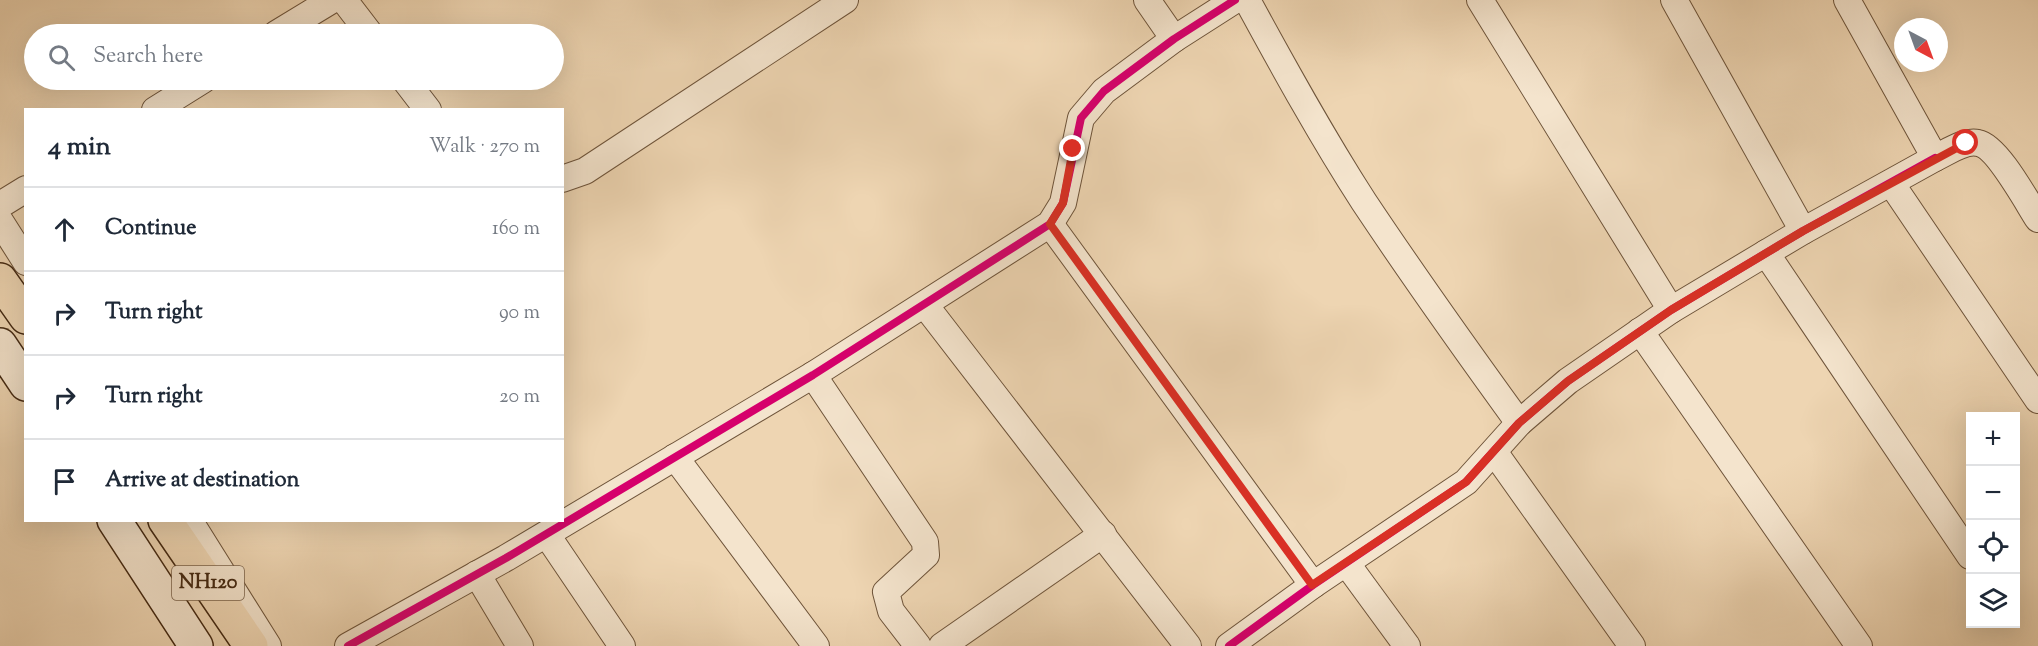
<!DOCTYPE html>
<meta charset="utf-8">
<style>
:root{--surface:#fff;--page:#f6f6f7;--text:#1f2937;--muted:#747a83;--line:#e0e1e3}
body{margin:0;font-family:"Sorts Mill Goudy",serif;background:var(--page);color:var(--text)}
.controls{position:absolute;right:18px;bottom:18px;display:grid;overflow:hidden;border-radius:0px;box-shadow:0 6px 24px #0002}
.controls button{width:54px;height:54px;display:grid;place-items:center;padding:0;border:0;border-bottom:2px solid var(--line);background:var(--surface);color:var(--text);font:30px sans-serif}
.compass{position:absolute;left:1894px;top:18px;width:54px;height:54px;border-radius:50%;background:var(--surface);box-shadow:0 6px 24px #0002;rotate:139deg}
.stop{position:absolute;width:18px;height:18px;margin:-14px;border:4px solid #d93025;border-radius:50%;background:#fff}
.stop.end{background:#d93025;border-color:#fff;box-shadow:0 2px 6px #0008}
.list{margin:0;padding:0;list-style:none}
h2{display:flex;justify-content:space-between;align-items:center;height:78px;margin:0;padding:0 24px;font-size:26px}
h2 small{font-size:20px;font-weight:400;color:var(--muted)}
.list li{display:grid;grid-template-columns:39px 1fr auto;gap:18px;align-items:center;box-sizing:border-box;height:84px;padding:0 24px;border-top:2px solid var(--line)}
.list b{display:block;font-size:22px;white-space:nowrap}
.list em{font-size:20px;font-style:normal;color:var(--muted)}
.icon{flex:none;width:33px;height:33px;fill:none;stroke:currentColor;stroke-width:2;stroke-linecap:round;stroke-linejoin:round}
.map{position:relative;flex:none;width:2038px;height:646px;overflow:hidden}
.search{position:absolute;background:var(--surface);box-shadow:0 6px 24px #0002;left:24px;top:24px;width:540px;height:66px;display:flex;align-items:center;gap:15px;box-sizing:border-box;padding:0 21px;border-radius:33px;color:var(--muted);font-size:22px}
.panel{position:absolute;background:var(--surface);box-shadow:0 6px 24px #0002;left:24px;top:108px;width:540px;height:414px;border-radius:0px}
.map>svg:first-child{display:block}
.lines{fill:none;stroke-linecap:round;stroke-linejoin:round}
.street-casing{stroke:#6e543a;stroke-width:28}
.secondary-casing{stroke:#442912;stroke-width:36}
.highway-casing{stroke:#442912;stroke-width:36}
.street{stroke:#f4e4cd;stroke-width:26}
.secondary{stroke:#f4e4cd;stroke-width:33}
.highway{stroke:#eed5b2;stroke-width:33}
.cycleway-casing{stroke:#f4e4cd;stroke-width:11}
.cycleway{stroke:#d6006c;stroke-width:8}
.route{stroke:#d93025;stroke-width:8}
.labels{text-anchor:middle;dominant-baseline:central;stroke-width:6;stroke-linejoin:round;paint-order:stroke}
.shield{fill:#f4e4cd;stroke:#79614a;stroke-width:1.5}
.shield-label{font-size:20px;font-weight:bold;fill:#442912}
</style>
<div class="map">
<svg width="2038" height="646" viewBox="0 0 2038 646">
<rect width="100%" height="100%" fill="#eed5b2"/>
<filter id="stains"><feTurbulence type="fractalNoise" baseFrequency=".00333" numOctaves="4"/><feColorMatrix values="0 0 0 0 .2 0 0 0 0 .09 0 0 0 0 .02 0 0 0 .5 -.17"/></filter>
<radialGradient id="worn" r=".72"><stop offset=".6" stop-color="#630" stop-opacity="0"/><stop offset="1" stop-color="#630" stop-opacity=".3"/></radialGradient>
<g class="lines">
<!-- street casing -->
<g class="street-casing">
<g id="street">
<path d="M 344,0 L 370,34"/>
<path d="M 1147,0 L 1174,39"/>
<path d="M 1247,0 C 1284,68 1322,137 1364,202 C 1414,277 1466,350 1519,423"/>
<path d="M 1480,0 L 1671,310"/>
<path d="M 1674,0 L 1803,231"/>
<path d="M 1847,0 L 1935,158 C 1948,152 1964,140 1978,143 C 1997,146 2027,202 2038,219"/>
<path d="M 276,34 L 332,0"/>
<path d="M 405,80 L 428,110"/>
<path d="M 155,110 L 203,80"/>
<path d="M 562,179 L 585,171 L 845,0"/>
<path d="M 1891,183 L 2038,400"/>
<path d="M 0,205 L 26,189"/>
<path d="M 0,221 L 26,262"/>
<path d="M 1050,224 L 1313,585"/>
<path d="M 1766,253 L 1970,556"/>
<path d="M 925,305 L 1188,646"/>
<path d="M 1640,331 L 1859,646"/>
<path d="M 813,375 L 925,542 L 926,555 L 886,592 L 891,611 L 918,646"/>
<path d="M 1495,453 L 1632,646"/>
<path d="M 675,457 L 816,646"/>
<path d="M 189,520 L 268,646"/>
<path d="M 547,535 L 622,646"/>
<path d="M 1347,564 L 1407,646"/>
<path d="M 477,574 L 520,646"/>
<path d="M 348,646 L 506,558 L 813,375 L 1050,224 L 1063,203 L 1081,118 L 1104,91 L 1174,39 L 1235,0"/>
<path d="M 942,646 L 1103,534"/>
<path d="M 1229,646 L 1313,585 L 1466,482 L 1519,423 L 1568,381 L 1671,310 L 1803,231 L 1935,158"/>
</g>
</g>
<!-- secondary casing -->
<g class="secondary-casing">
<g id="secondary">
<path d="M 0,345 L 26,384"/>
<path d="M 114,520 L 196,646"/>
</g>
</g>
<!-- highway casing -->
<g class="highway-casing">
<g id="highway">
<path d="M 0,280 L 26,317"/>
<path d="M 165,520 L 251,646"/>
</g>
</g>
<!-- street -->
<use href="#street" class="street"/>
<!-- secondary -->
<use href="#secondary" class="secondary"/>
<!-- highway -->
<use href="#highway" class="highway"/>
<!-- cycleway casing -->
<g class="cycleway-casing">
<g id="cycleway">
<path d="M 348,646 L 506,558 L 813,375 L 1050,224 L 1063,203 L 1081,118 L 1104,91 L 1174,39 L 1235,0"/>
<path d="M 1229,646 L 1313,585 L 1466,482 L 1519,423 L 1568,381 L 1671,310 L 1803,231 L 1935,158"/>
</g>
</g>
<!-- cycleway -->
<use href="#cycleway" class="cycleway"/>
</g>
<g class="lines">
<!-- route -->
<path class="route" d="M 1073,149 L 1063,203 L 1050,224 L 1312,585 L 1466,482 L 1519,423 L 1568,381 L 1671,310 L 1803,231 L 1966,143"/>
</g>
<g class="labels">
<!-- shield labels -->
<rect class="shield" x="172" y="566" width="72" height="34" rx="4.5"/>
<g class="shield-label">
<text x="208" y="583">NH120</text>
</g>
</g>
<rect width="100%" height="100%" filter="url(#stains)"/>
<rect width="100%" height="100%" fill="url(#worn)"/>
</svg>
<div class="controls">
<button>+</button>
<button>−</button>
<button><svg class="icon" aria-label="locate" viewBox="0 0 24 24"><circle cx="12" cy="12" r="6"/><path d="M12 2v4M12 18v4M2 12h4M18 12h4"/></svg></button>
<button><svg class="icon" aria-label="layers" viewBox="0 0 24 24"><path d="M12 4l9 5-9 5-9-5zM3 14l9 5 9-5"/></svg></button>
</div>
<svg class="compass" viewBox="-18 -18 36 36"><path d="M0-13l5 13h-10z" fill="#e53935"/><path d="M0 13l5-13h-10z" fill="#747a83"/></svg>
<div class="stop" style="left:1966px;top:143px"></div>
<div class="stop end" style="left:1073px;top:149px"></div>
<div class="search"><svg class="icon" aria-label="search" viewBox="0 0 24 24"><circle cx="10" cy="10" r="6"/><path d="M15 15l6 6"/></svg>Search here</div>
<section class="panel">
<h2>4 min<small>Walk · 270 m</small></h2>
<ul class="list">
<li><svg class="icon" aria-label="ahead" viewBox="0 0 24 24"><path d="M12 20V5M6 11l6-6 6 6"/></svg><div><b>Continue</b></div><em>160 m</em></li>
<li><svg class="icon" aria-label="right" viewBox="0 0 24 24"><path d="M7 20v-9h11M14 6l5 5-5 5"/></svg><div><b>Turn right</b></div><em>90 m</em></li>
<li><svg class="icon" aria-label="right" viewBox="0 0 24 24"><path d="M7 20v-9h11M14 6l5 5-5 5"/></svg><div><b>Turn right</b></div><em>20 m</em></li>
<li><svg class="icon" aria-label="arrive" viewBox="0 0 24 24"><path d="M6 21V4h12l-3 4 3 4H6"/></svg><div><b>Arrive at destination</b></div></li>
</ul>
</section>
</div>
